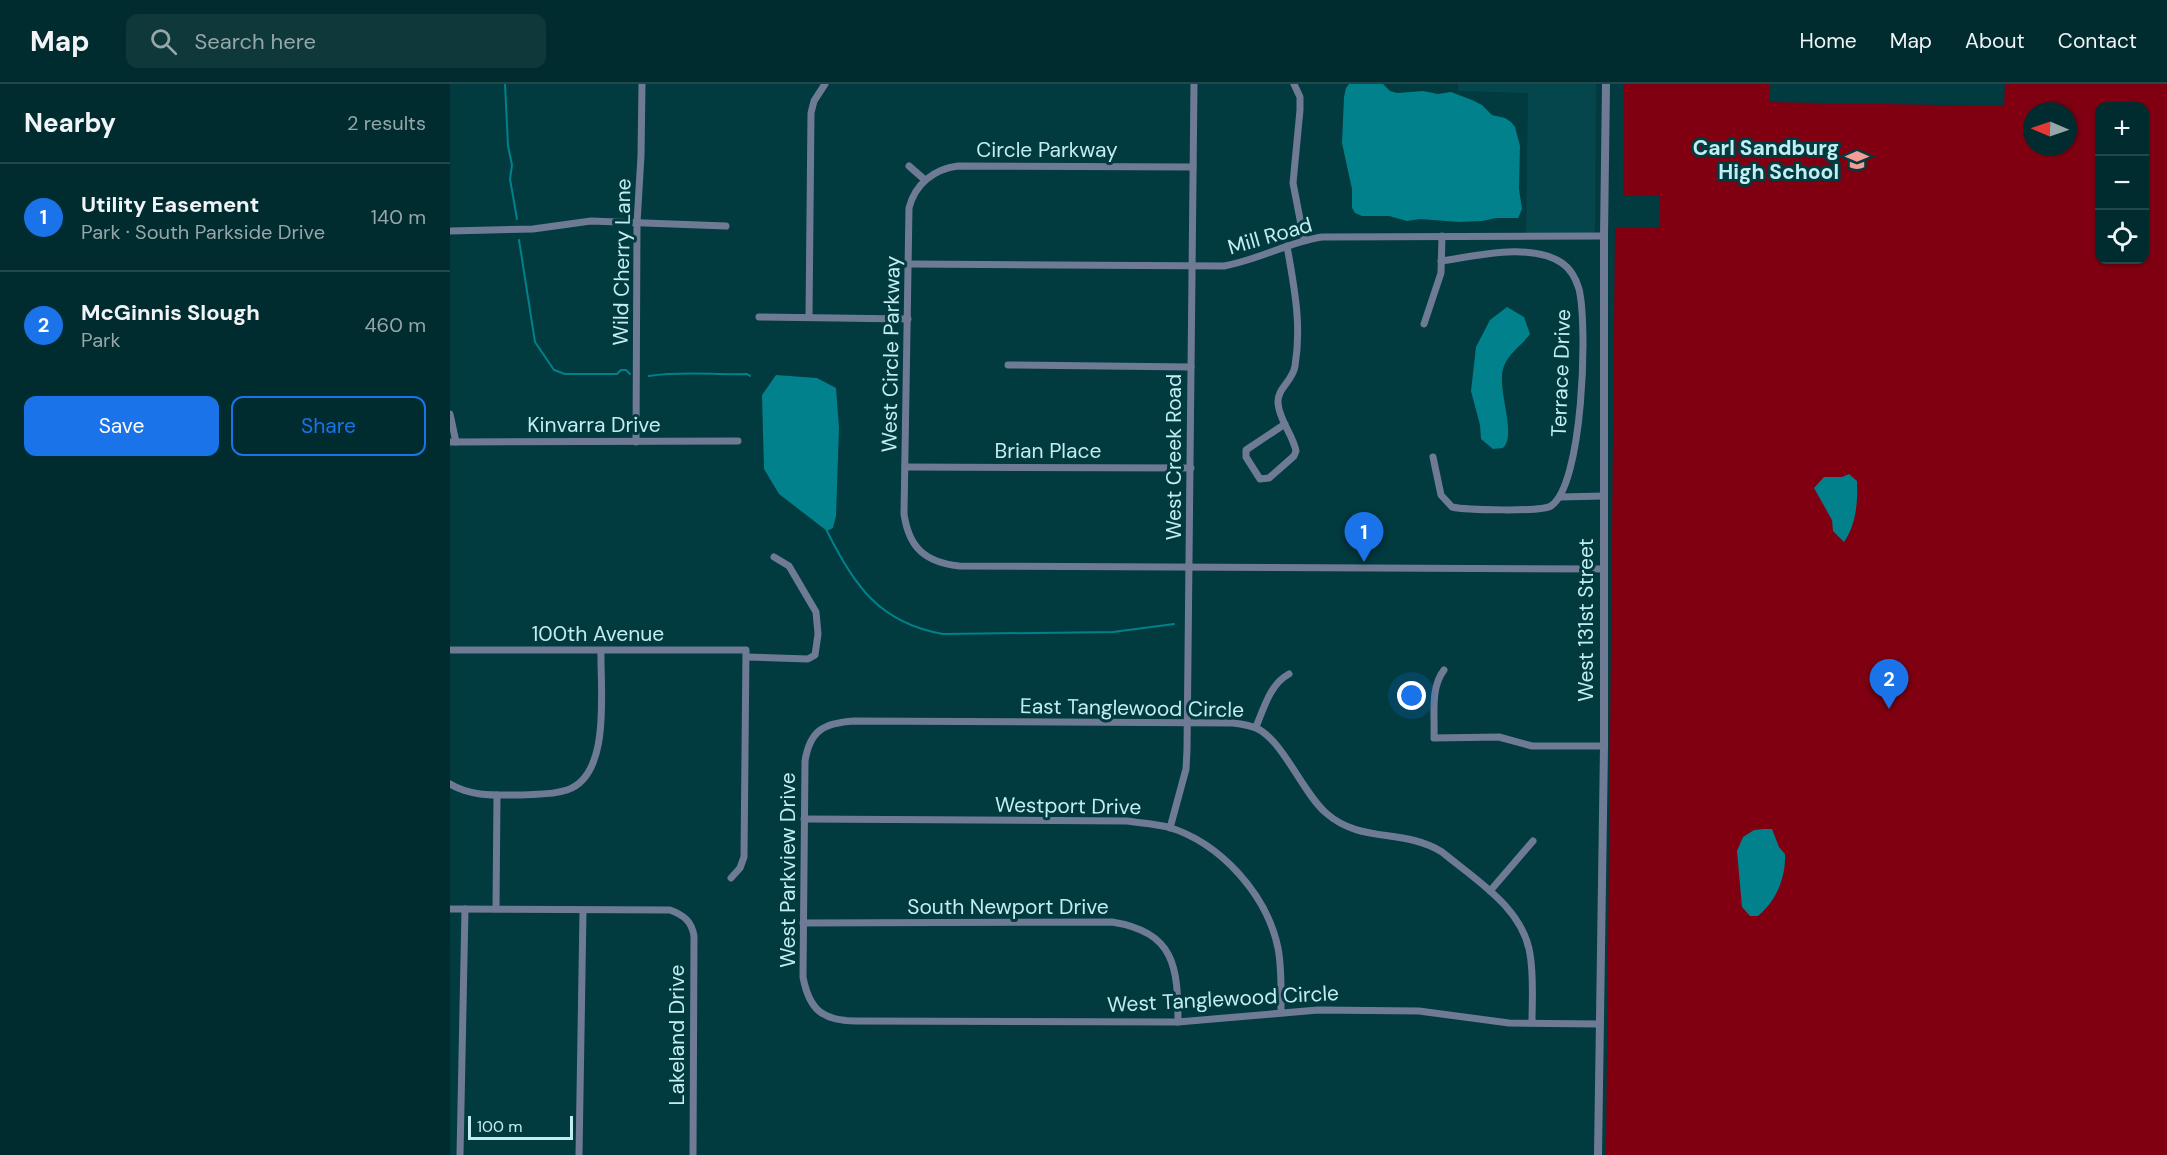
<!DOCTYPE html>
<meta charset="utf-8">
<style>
:root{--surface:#012c2f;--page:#0f383b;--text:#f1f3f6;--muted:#96a7aa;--line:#23484b;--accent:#1a73e8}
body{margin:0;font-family:"DM Sans",sans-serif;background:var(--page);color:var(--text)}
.controls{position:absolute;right:18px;top:18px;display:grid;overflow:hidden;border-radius:12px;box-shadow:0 2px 4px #0004}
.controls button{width:54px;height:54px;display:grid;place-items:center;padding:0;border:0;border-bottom:2px solid var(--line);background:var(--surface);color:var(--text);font:30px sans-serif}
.compass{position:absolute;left:1573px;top:18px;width:54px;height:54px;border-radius:50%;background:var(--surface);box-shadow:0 2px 4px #0004;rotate:272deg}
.scale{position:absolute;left:18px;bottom:15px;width:105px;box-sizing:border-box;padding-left:6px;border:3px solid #c2edf1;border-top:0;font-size:16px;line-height:21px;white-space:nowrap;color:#c2edf1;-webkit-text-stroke:4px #013a3f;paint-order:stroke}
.you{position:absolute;left:962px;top:612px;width:21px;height:21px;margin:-15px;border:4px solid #fff;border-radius:50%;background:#1a73e8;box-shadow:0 0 0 9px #1a73e833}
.badge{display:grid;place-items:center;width:39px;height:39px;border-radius:50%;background:var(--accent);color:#fff;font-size:20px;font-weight:700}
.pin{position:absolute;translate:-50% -50px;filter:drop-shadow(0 2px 3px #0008)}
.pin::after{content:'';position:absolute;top:32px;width:21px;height:18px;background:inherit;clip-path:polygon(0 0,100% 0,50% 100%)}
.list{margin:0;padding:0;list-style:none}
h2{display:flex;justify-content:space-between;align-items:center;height:78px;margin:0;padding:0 24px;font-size:26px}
h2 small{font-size:20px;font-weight:400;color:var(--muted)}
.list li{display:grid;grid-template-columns:39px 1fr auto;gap:18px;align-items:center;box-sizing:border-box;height:108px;padding:0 24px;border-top:2px solid var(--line)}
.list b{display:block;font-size:22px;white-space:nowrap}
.list p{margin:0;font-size:20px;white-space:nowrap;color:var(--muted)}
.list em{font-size:20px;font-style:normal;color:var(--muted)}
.actions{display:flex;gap:12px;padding:18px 24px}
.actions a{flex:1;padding:14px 0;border:2px solid var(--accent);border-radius:12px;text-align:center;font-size:21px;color:var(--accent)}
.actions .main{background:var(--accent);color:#fff}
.icon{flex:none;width:33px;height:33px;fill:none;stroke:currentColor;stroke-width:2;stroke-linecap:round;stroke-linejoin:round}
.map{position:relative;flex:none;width:1717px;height:1071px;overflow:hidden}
header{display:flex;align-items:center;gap:36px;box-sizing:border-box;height:84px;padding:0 30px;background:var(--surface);border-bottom:2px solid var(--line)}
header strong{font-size:28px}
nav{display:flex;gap:33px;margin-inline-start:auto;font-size:21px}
.search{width:420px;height:54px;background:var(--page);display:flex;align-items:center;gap:15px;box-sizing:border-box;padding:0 21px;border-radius:12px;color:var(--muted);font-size:22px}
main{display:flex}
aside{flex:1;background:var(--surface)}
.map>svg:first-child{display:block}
.built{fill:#05464c}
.green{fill:#800011;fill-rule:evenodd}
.water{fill:#01818b}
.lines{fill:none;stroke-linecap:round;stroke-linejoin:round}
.stream{stroke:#01818b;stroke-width:2}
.minor{stroke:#6f7b94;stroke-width:7}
.tertiary{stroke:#6f7b94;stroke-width:8}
.labels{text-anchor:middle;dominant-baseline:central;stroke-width:6;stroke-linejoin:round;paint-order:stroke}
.poi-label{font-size:21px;font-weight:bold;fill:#c2edf1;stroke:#013a3f;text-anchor:end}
.street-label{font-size:21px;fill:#c2edf1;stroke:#013a3f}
</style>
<header>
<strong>Map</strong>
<div class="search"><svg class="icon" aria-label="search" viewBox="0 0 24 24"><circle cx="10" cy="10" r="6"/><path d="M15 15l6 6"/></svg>Search here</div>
<nav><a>Home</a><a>Map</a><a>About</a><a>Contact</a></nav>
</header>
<main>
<aside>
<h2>Nearby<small>2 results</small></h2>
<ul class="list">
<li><span class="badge">1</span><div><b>Utility Easement</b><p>Park · South Parkside Drive</p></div><em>140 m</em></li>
<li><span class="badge">2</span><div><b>McGinnis Slough</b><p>Park</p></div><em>460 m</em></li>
</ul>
<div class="actions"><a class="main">Save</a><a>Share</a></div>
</aside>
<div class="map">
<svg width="1717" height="1071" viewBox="0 0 1717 1071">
<rect width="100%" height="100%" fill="#013a3f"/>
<!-- built -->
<path class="built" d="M 1008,0 L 1146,0 L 1145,150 L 1076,149 L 1078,9 L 1008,7 Z"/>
<!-- green -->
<path class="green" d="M 1174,0 L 1319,0 L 1319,18 L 1554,22 L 1555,0 L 1717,0 L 1717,1071 L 1156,1071 L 1165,143 L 1210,143 L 1210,112 L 1173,112 ZM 1650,22 L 1694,22 L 1694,176 L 1650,176 ZM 1582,27 L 1618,27 L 1618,63 L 1582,63 Z"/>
<!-- water -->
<g class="water">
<path d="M 899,0 L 933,0 L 940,7 L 947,9 L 973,7 L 988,10 L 1001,8 L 1022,16 L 1032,21 L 1042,31 L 1055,34 L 1061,38 L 1065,43 L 1070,62 L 1069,105 L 1072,125 L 1068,134 L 1046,134 L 1032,137 L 1009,138 L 970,135 L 957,137 L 939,132 L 912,132 L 905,129 L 902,124 L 902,105 L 892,59 L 894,13 L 896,4 Z"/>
<path d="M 1057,223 L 1074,233 L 1080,250 C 1073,260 1058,270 1054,282 C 1045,303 1068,350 1053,364 L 1043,365 L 1031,355 L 1030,341 L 1021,307 L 1026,263 L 1040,236 Z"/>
<path d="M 326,291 L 367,294 L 386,304 L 389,344 L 386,432 L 383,444 L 377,447 L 329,410 L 314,385 L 312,311 Z"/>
<path d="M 1399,390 L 1407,397 C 1408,418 1406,441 1394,458 L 1383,447 L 1382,436 L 1364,404 L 1374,393 L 1392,393 Z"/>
<path d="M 1314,745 L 1322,745 L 1329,763 L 1335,770 C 1336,794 1326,817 1308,832 L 1300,832 L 1292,823 L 1287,767 L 1293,753 L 1304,746 Z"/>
</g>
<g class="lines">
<!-- stream -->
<g class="stream">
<path d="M 55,0 L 58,62 L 62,81 L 60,95 L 67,135"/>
<path d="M 69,156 L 85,258 L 104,286 L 115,290 L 167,290 L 171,286 L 176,286 L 180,290"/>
<path d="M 199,292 C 231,287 264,291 297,290 L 300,292"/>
<path d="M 377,447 C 404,502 430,539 493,550 L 663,548 L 724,540"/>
</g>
<!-- minor -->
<g class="minor">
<path d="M 844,0 L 850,13 L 850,26 L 843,99 L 854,156"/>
<path d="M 459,82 L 475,96"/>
<path d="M 743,83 L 508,82 C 484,85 465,100 459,124 L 454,430 C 459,464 475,478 509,482 L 1154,485"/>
<path d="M 0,147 L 83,145 L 141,137 L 276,142"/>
<path d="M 459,180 L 774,182 C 809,176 838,158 872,153 L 1154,152"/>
<path d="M 309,233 L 458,235"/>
<path d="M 359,233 L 361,29 L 364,17 L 375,0"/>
<path d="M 974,240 L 991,189 L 992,152"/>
<path d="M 558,281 L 741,283"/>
<path d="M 0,330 L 6,358"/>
<path d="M 835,340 L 796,366 L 796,373 L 810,395 L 819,394 L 844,372 L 846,367 C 843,351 829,336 828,319 C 827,304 843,297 845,282 C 852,241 844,202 837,162"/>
<path d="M 0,358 L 288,357"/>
<path d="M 186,358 L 187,139 L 191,72 L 192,0"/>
<path d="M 983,373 L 991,411 L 1002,423 C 1015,426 1092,428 1101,422 C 1133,401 1138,242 1129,205 C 1126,195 1121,185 1112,179 C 1081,158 1026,172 991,177"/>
<path d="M 455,383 L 741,384"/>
<path d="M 1110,413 L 1154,412"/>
<path d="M 0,566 L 296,566 L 294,773 L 290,784 L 281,794"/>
<path d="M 297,573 L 358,575 L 365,571 L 368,550 L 366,528 L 339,482 L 324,473"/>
<path d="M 994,586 C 980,604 985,631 984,654 L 1049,653 L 1082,662 L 1154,662"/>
<path d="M 806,643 C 814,624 820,600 839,590"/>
<path d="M 0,700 C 21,713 47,711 71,711 C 87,710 102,711 117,706 C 162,691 150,604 151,567"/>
<path d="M 354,735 L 677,737 C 691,739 705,740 718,743 C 771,759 817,811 828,864 C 832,885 831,907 831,928"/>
<path d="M 720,744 L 736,685 L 737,666 L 744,0"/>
<path d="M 1040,807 L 1083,757"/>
<path d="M 0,825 L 220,826 C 234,831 242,838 244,852 L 243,1071"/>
<path d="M 46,825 L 47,711"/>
<path d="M 353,839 L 662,838 C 725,848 728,883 728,938"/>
<path d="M 1082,939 C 1082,917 1084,893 1080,870 C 1073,824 1026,796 992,768 C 954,744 911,760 876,729 C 852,708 833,656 806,644 C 799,641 791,640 783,639 L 404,637 C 374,639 360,646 355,677 L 353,893 C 359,925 372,937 406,937 L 728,938 L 868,926 L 969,927 L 1059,939 L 1149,940"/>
<path d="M 10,1071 L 15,825"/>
<path d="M 129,1071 L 133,827"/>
</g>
<!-- tertiary -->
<path class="tertiary" d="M 1148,1071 L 1154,662 L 1154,152 L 1156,0"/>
</g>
<!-- icons -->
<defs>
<g id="school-bare" transform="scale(1.8)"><path d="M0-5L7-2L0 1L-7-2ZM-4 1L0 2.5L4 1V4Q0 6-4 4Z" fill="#f59c95" stroke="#013a3f" stroke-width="2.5" paint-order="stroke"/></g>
</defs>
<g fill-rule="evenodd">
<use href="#school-bare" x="1407" y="76"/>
</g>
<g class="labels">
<!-- poi labels -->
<g class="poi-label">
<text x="1389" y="64">Carl Sandburg<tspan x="1389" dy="24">High School</tspan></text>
</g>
<!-- street labels -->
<g class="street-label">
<text x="597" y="66">Circle Parkway</text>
<text transform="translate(820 152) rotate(-16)">Mill Road</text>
<text transform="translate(172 178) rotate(-89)">Wild Cherry Lane</text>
<text transform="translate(441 270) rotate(-89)">West Circle Parkway</text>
<text transform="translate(1111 289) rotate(-88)">Terrace Drive</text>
<text x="144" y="341">Kinvarra Drive</text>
<text x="598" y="367">Brian Place</text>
<text transform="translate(724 373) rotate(-90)">West Creek Road</text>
<text transform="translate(1136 536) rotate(-90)">West 131st Street</text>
<text x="148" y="550">100th Avenue</text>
<text transform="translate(682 624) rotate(1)">East Tanglewood Circle</text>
<text transform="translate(618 722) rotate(1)">Westport Drive</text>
<text transform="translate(338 786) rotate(-90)">West Parkview Drive</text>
<text x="558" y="823">South Newport Drive</text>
<text transform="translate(773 915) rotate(-3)">West Tanglewood Circle</text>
<text transform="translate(227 951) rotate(-90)">Lakeland Drive</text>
</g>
</g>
</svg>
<div class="controls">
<button>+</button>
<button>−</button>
<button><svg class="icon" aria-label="locate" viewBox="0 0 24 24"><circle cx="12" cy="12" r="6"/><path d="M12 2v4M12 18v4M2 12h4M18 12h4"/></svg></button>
</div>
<svg class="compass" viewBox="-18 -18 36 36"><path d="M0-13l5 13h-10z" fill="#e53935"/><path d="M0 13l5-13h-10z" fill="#96a7aa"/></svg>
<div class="scale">100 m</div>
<div class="you"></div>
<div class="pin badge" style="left:914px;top:478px">1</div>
<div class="pin badge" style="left:1439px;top:625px">2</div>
</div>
</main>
